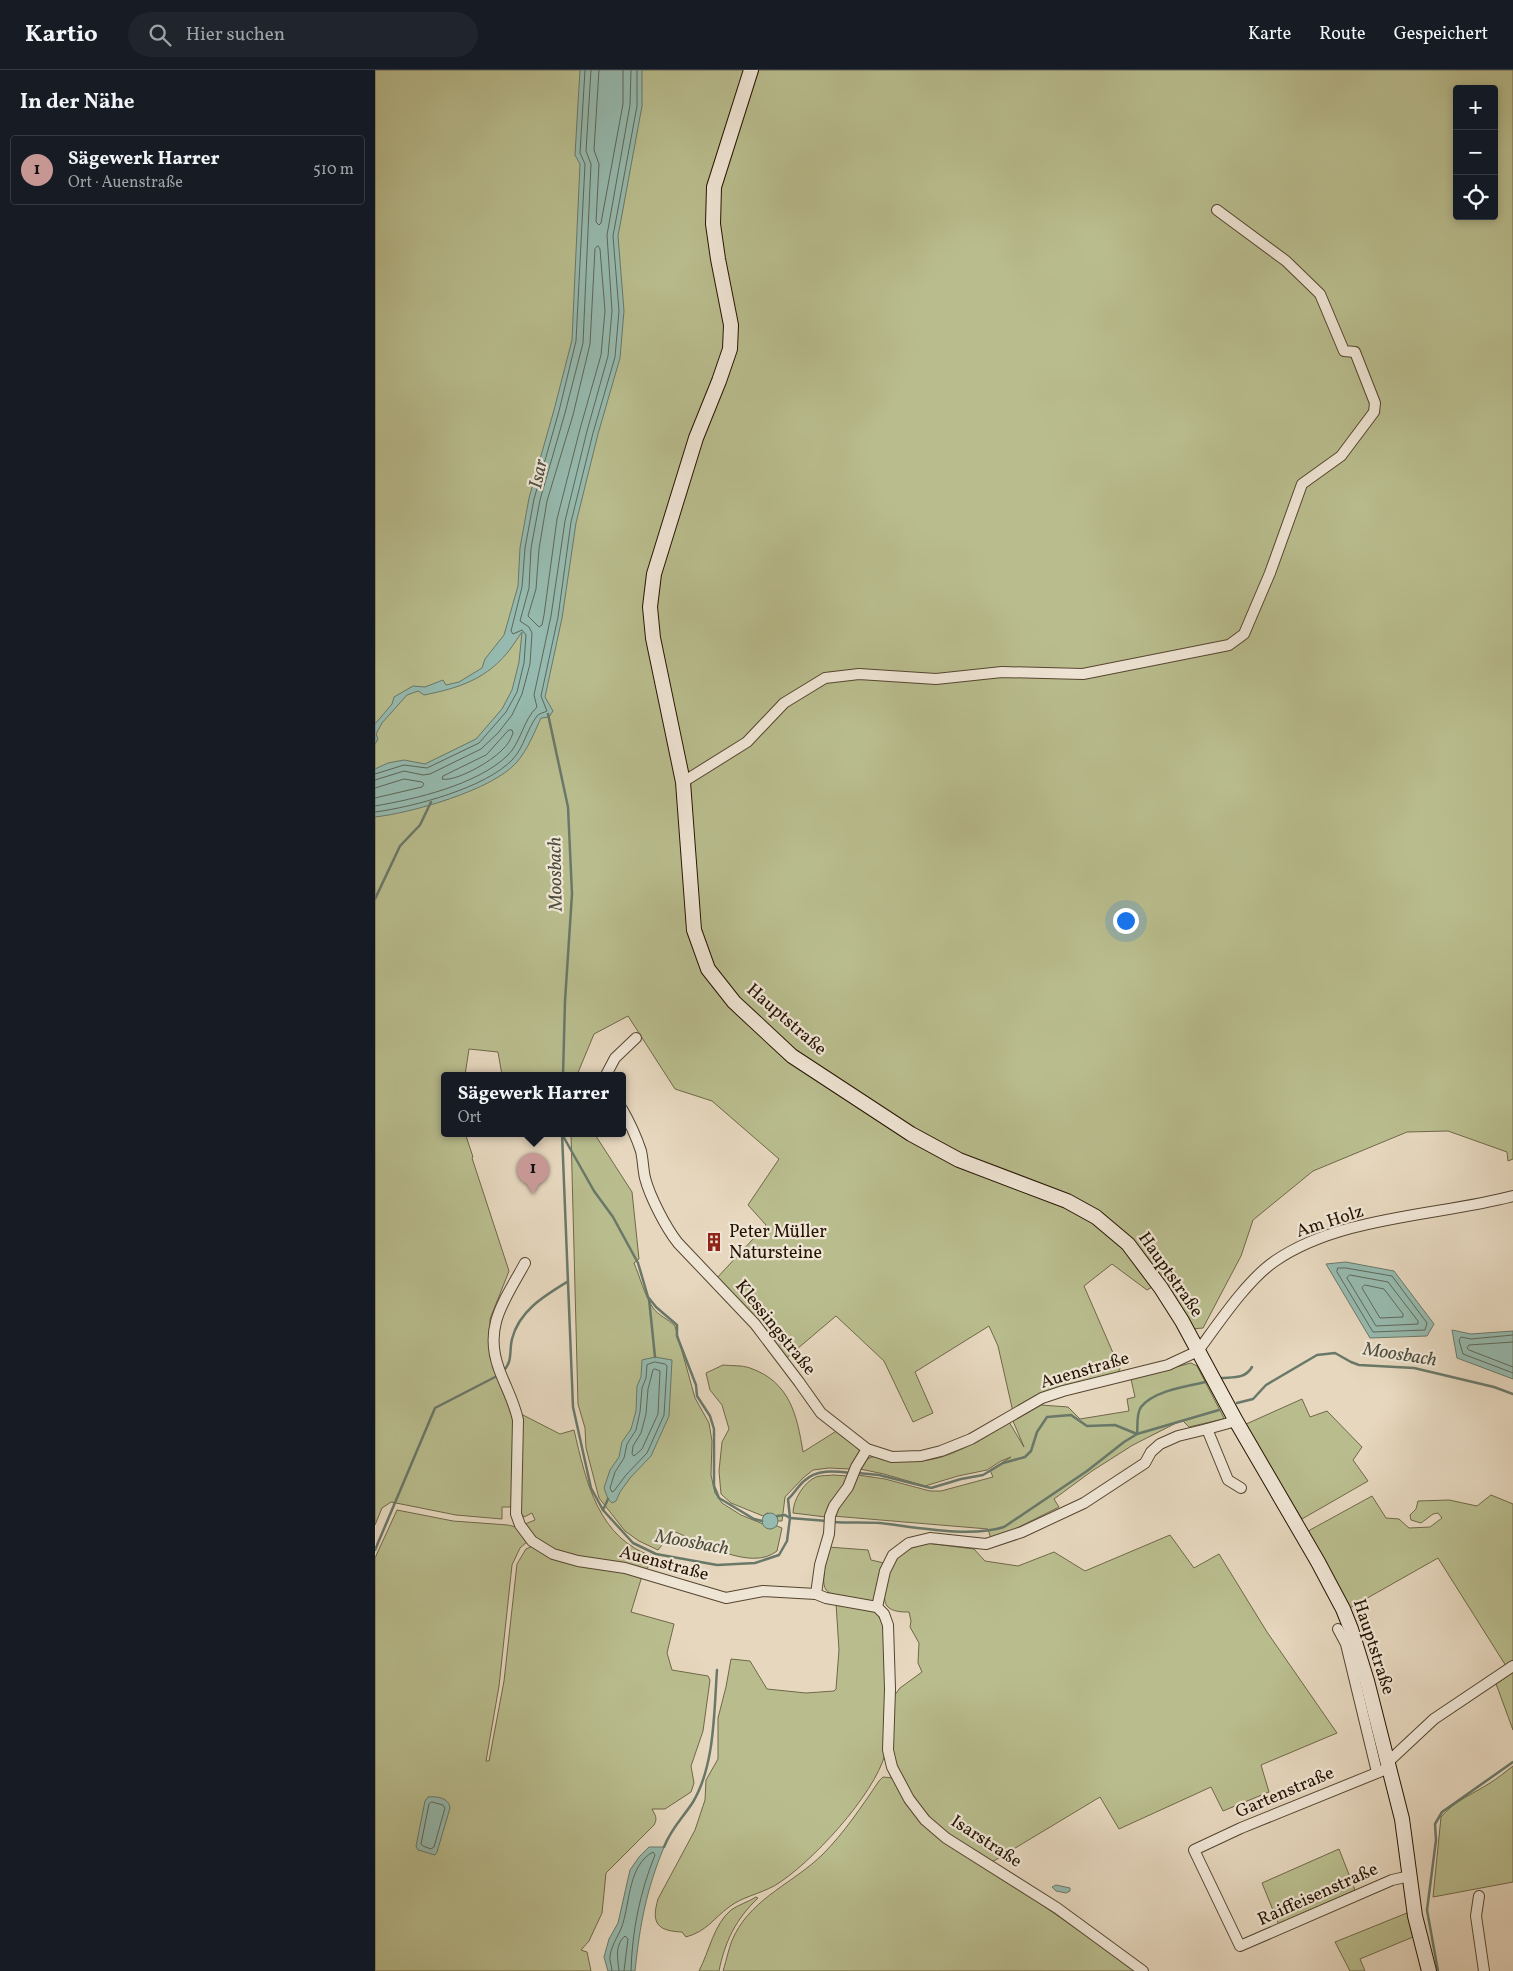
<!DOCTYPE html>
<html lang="de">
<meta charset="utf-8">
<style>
:root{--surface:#171b24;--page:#20242c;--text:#f1f3f6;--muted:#9ea1a6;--line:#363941;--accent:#c59692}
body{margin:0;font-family:Vollkorn,serif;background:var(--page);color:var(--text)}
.controls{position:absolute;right:15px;top:15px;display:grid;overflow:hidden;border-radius:5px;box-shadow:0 2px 8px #0003}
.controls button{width:45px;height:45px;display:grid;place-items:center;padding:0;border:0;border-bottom:1px solid var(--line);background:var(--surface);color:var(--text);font:25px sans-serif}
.you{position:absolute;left:750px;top:850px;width:18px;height:18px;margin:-12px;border:4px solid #fff;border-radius:50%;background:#1a73e8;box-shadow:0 0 0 8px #1a73e833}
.badge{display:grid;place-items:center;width:32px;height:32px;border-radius:50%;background:var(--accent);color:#111;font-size:16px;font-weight:700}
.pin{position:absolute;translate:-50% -41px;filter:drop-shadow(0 1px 2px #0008)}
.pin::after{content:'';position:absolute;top:26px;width:18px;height:15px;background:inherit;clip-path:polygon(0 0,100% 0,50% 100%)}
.popup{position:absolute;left:66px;top:1002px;width:185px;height:65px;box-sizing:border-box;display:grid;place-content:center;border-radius:5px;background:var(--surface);filter:drop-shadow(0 1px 4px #0005);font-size:16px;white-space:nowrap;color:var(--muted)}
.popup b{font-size:19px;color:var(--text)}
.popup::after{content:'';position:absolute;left:50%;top:100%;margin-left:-10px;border:10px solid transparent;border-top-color:var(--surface)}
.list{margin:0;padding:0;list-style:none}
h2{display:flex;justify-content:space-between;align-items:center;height:65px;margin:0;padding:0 20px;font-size:21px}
h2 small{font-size:16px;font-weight:400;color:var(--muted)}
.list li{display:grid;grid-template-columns:32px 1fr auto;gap:15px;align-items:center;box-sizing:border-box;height:70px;margin:0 10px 10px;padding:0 10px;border:1px solid var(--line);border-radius:5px}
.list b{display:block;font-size:19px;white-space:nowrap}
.list p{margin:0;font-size:16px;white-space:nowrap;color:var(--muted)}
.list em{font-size:16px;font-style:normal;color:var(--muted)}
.icon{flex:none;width:28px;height:28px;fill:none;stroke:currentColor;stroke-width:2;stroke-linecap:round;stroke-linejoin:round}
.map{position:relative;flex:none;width:1138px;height:1901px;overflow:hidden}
header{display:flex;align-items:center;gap:30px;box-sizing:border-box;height:70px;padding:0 25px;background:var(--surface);border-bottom:1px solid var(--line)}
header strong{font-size:24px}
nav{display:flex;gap:28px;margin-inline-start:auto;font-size:18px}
.search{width:350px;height:45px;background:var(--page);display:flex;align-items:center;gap:12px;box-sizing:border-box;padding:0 18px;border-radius:28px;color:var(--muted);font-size:19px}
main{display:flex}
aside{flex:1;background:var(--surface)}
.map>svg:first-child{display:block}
.green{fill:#b9bd8e;stroke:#6f6848;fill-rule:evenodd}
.water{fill:#96baaf;stroke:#697869}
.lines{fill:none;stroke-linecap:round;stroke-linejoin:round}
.shore{stroke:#5e6758;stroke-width:1}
.stream{stroke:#697869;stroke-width:2.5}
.street-casing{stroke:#554530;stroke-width:12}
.secondary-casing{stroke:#251401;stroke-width:16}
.street{stroke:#efe5d5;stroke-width:10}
.secondary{stroke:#efe5d5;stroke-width:14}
.labels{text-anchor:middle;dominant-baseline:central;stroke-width:4.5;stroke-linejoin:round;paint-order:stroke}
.street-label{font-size:18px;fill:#251401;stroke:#efe5d5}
.poi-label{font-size:18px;fill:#251401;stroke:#efe5d5;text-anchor:start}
.water-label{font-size:19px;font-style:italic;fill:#4d4e3e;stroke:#efe5d5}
</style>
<header>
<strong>Kartio</strong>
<div class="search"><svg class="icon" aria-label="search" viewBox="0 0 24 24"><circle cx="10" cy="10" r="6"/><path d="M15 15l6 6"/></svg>Hier suchen</div>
<nav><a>Karte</a><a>Route</a><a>Gespeichert</a></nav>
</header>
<main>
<aside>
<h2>In der Nähe<small></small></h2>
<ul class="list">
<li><span class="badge">1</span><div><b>Sägewerk Harrer</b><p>Ort · Auenstraße</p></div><em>510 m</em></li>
</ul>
</aside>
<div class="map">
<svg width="1138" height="1901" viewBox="0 0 1138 1901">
<rect width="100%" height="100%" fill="#e6d7be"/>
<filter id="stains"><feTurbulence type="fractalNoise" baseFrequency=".004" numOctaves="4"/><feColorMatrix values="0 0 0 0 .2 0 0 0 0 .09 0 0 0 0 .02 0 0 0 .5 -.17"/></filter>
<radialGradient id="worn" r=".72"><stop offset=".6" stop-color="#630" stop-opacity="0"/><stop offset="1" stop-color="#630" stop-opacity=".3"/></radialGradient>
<!-- green -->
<g class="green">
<path d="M 0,0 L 1138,0 L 1138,1089 L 1133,1091 L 1132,1082 L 1073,1061 L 1032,1062 L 938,1101 L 878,1150 L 866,1186 L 828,1258 L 816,1259 L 787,1211 L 772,1220 L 737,1194 L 709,1216 L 745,1299 L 741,1305 L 638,1342 L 623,1276 L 614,1256 L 540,1302 L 558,1343 L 538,1352 L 509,1291 L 461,1246 L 409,1290 L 341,1209 L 391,1155 L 373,1135 L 404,1089 L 337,1031 L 300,1019 L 253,946 L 219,964 L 202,1005 L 127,1005 L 123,982 L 94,979 L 90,1005 L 69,1005 L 69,1063 L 90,1063 L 98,1087 L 97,1088 L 134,1201 L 115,1249 L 115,1279 L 119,1295 L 117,1296 L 140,1348 L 139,1437 L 127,1437 L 127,1449 L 81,1445 L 16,1432 L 7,1438 L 0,1455 ZM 1082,19 L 1119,19 L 1119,146 L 1082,146 Z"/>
<path d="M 196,1063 L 219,1063 L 257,1122 L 264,1189 L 259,1193 C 265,1207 269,1224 278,1238 C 283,1245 293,1249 300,1256 L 320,1328 L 334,1353 L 337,1371 L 336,1405 L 340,1423 L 347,1433 L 366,1445 L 388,1454 L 395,1459 L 402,1456 L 407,1458 L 402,1481 C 376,1502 326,1472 298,1461 L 283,1480 L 264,1471 L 250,1461 L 224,1428 L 211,1378 L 210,1358 L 203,1334 Z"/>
<path d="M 816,1293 L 822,1296 L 849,1348 L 848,1349 L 814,1357 L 807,1350 L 758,1375 L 717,1401 L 679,1429 L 684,1437 L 628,1465 L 616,1469 L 613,1459 L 458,1446 L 478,1417 L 483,1405 L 510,1409 L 555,1421 L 566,1421 L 618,1407 L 615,1400 L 636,1387 L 626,1391 L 612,1400 L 583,1406 L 550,1416 L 509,1404 L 485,1399 C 494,1375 524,1391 543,1391 C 575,1390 608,1368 634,1352 L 649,1377 L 638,1351 L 666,1335 L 693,1337 L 705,1349 L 754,1341 L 752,1329 L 760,1327 L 756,1309 Z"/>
<path d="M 348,1295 C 356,1296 367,1295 375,1298 C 415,1312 422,1345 428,1382 L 463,1360 L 485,1381 L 475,1399 L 454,1398 L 438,1400 L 428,1408 L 410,1427 L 407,1451 L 402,1451 L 402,1446 L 392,1443 L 388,1446 L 356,1433 L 346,1424 L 344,1401 L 347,1372 L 354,1359 L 347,1335 L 335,1320 L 331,1303 Z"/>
<path d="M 927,1329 L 935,1347 L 952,1341 L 987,1377 L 978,1390 L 993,1411 L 927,1449 L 869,1355 Z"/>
<path d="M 146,1344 L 185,1364 L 199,1360 C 211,1411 223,1470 280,1487 L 271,1500 L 180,1483 L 163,1472 L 150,1454 L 160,1450 L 157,1443 L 149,1447 L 146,1443 Z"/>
<path d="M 458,1405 L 474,1406 L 451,1447 L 418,1443 C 418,1430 429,1412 441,1407 C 446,1405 453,1406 458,1405 Z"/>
<path d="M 1116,1425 L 1138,1434 L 1138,1592 L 1131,1596 L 1063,1488 L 973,1539 L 931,1465 L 935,1460 L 997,1426 L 1011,1448 L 1024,1449 L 1034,1458 L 1055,1457 L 1067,1448 L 1063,1443 L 1058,1444 L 1046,1453 L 1036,1450 L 1035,1445 L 1041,1439 L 1043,1431 L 1074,1430 L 1102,1436 Z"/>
<path d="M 22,1440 L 78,1451 L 133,1455 L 145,1458 L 153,1471 L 145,1478 L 137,1495 L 124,1616 L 111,1691 L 114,1691 L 129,1611 L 142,1494 L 151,1479 L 160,1475 L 267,1506 L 256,1542 L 299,1554 L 292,1583 L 297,1600 L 333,1606 L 335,1610 L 328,1661 L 316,1696 L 319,1713 L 316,1722 L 290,1739 L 277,1739 C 280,1745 283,1748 279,1755 L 231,1803 L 227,1843 L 214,1871 L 206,1880 L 212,1882 L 216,1901 L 0,1901 L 0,1488 Z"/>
<path d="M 795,1465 L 819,1498 L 844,1484 L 892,1562 L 962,1663 L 886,1695 L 894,1722 L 848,1741 L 836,1717 L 744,1759 L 725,1727 L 617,1792 L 572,1765 L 551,1748 L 523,1703 L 518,1682 L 519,1626 L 525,1618 L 547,1602 L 543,1593 L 544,1573 L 535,1557 L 536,1551 L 534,1542 C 527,1542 517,1542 512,1536 C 504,1526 518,1493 523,1483 L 551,1473 L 599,1479 L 610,1491 L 643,1496 L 679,1482 L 710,1501 Z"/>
<path d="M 453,1477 L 493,1480 L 496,1490 L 509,1493 L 499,1530 L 494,1531 C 443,1523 445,1528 453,1477 Z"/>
<path d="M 461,1533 L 498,1540 C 507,1548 508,1556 510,1567 L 510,1684 C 500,1724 435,1795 399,1816 C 384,1824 367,1827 354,1837 C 338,1849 332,1861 311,1867 L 307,1862 C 282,1861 276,1853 283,1829 L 320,1760 L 330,1730 L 331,1710 L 343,1689 L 343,1648 L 351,1617 L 356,1589 L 375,1591 L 392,1619 L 431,1623 L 459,1621 L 461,1619 L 464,1580 Z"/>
<path d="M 1138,1600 L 1138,1660 L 1120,1611 Z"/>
<path d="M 1138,1696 L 1138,1812 L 1058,1827 L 1066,1747 C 1079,1731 1098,1724 1115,1713 C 1123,1708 1130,1702 1138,1696 Z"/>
<path d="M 508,1707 L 518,1708 L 534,1734 L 614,1798 L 762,1901 L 348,1901 C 352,1889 354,1875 360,1864 C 379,1827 420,1812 448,1784 C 469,1763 487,1736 504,1711 Z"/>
<path d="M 964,1779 L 980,1820 L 904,1855 L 887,1813 Z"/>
<path d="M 381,1827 L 383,1828 C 361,1849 350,1871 344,1901 L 324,1901 C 334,1882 339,1854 356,1840 C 363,1835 373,1832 381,1827 Z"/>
<path d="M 1032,1843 L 1038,1867 L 985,1889 L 990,1901 L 975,1901 L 960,1872 Z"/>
</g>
<!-- water -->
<g class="water">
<path d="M 205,0 L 267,0 L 267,36 L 243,166 L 249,241 L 245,288 L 223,364 L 201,453 L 187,548 L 170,627 L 178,641 L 174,647 L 166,648 C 159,663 153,679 142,692 C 118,720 36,743 0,747 L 0,699 L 13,693 L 29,690 L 50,694 L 101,669 L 127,639 L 137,620 L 144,592 L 147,562 C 143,567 140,573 136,578 C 113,609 84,618 49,625 L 43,621 L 32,625 L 7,653 L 1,664 L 3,669 L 0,674 L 0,654 L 17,634 L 19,627 L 38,616 L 50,617 L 68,610 L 71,615 L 84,612 L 107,598 L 110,589 L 129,565 L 143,516 L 145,478 L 154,428 L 179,340 L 197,270 L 205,94 L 200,85 Z"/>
<path d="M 971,1192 L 1019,1201 L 1059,1254 L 1052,1266 L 995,1268 L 951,1194 Z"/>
<path d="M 1077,1260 L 1096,1264 L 1138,1261 L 1138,1309 L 1082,1288 Z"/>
<path d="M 280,1287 L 297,1290 L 294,1346 L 276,1386 L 255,1408 L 245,1422 L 241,1431 L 237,1433 L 233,1429 L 229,1418 L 235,1400 L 244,1387 L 247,1372 L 256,1359 L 261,1341 L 262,1316 L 266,1307 L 267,1290 Z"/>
<circle cx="395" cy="1451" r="8"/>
<path d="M 53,1727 C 62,1726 74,1728 75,1738 L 62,1782 L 60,1785 L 43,1780 L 41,1776 L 50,1731 Z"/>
<path d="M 274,1777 L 289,1777 C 271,1821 265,1854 260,1901 L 233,1901 L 229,1887 L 234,1869 L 243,1853 L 255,1800 L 264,1787 Z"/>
<path d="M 681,1815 L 695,1818 L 695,1821 L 691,1823 L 681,1821 L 677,1817 Z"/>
</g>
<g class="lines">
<!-- shore -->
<g class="shore">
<path d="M 224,0 L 219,80 L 224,94 L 221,152 L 224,155 L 226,153 L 248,34 L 248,0"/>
<path d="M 223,176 L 225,179 L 230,241 L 226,285 L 205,359 L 182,449 L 169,545 L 167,555 L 164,557 L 153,546 L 161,519 L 164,479 L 172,431 L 198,345 L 215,274 L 220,179 Z"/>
<path d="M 134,660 L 137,660 L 138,663 C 136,669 132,676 127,680 C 117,691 81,712 67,709 L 68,706 L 111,685 Z"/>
<path d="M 0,704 L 29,695 L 52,698 L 104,673 L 131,642 L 142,622 L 149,593 L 151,565 L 147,560 L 138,564 L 136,561 L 147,517 L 150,478 L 159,429 L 184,341 L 201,271 L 210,94 L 205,83 L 210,0"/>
<path d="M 0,710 L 29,701 L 48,705 L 55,704 L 106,679 L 123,663 L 137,645 L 147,624 L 155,594 L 157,563 L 154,557 L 145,551 L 154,518 L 156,478 L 165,430 L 190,343 L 208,273 L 216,94 L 211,81 L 216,0"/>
<path d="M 0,718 L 29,709 L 47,712 L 49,714 L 47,717 L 0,728"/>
<path d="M 0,736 C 41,729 101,715 132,686 C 146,673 148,650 162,637 L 159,625 L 176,546 L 190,451 L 212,361 L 233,286 L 237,241 L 232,165 L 255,35 L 256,0"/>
<path d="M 0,742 C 38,737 111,718 138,689 C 149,677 152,659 162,646 C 164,643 169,643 172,641 L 166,626 L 183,547 L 196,452 L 218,363 L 240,287 L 244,241 L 238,166 L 262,36 L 262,0"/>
<path d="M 963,1198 L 971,1198 L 1017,1206 L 1052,1253 L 1050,1260 L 998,1262 L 962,1202 Z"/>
<path d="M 975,1205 L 1013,1212 L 1043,1251 L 1043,1254 L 1001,1256 L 972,1208 Z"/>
<path d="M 990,1215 L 1009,1219 L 1028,1244 L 1028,1247 L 1005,1248 L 987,1218 Z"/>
<path d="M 1138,1265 L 1096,1269 L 1086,1267 L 1084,1270 L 1088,1284 L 1138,1303"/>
<path d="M 1138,1272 L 1094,1275 L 1092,1278 L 1094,1280 L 1138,1297"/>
<path d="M 280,1292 L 290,1294 L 292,1296 L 289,1345 L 272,1383 L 251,1405 L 239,1421 L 237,1422 L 235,1418 L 240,1402 L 249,1388 L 252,1374 L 261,1360 L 265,1342 L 267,1318 L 271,1308 L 272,1295 Z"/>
<path d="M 280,1299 L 285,1301 L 283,1344 L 267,1379 L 259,1386 L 257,1384 L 258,1376 L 266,1363 L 271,1344 L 273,1319 L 278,1300 Z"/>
<path d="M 57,1732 L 68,1735 L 70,1738 L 59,1777 L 56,1779 L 48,1776 L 46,1774 L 54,1734 Z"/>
<path d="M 237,1901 C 237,1896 234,1890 235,1886 C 237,1873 245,1864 248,1853 C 255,1830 254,1795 278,1782 L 280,1785 C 265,1822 257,1861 256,1901"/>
<path d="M 244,1901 C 243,1889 239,1876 250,1866 L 253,1869 L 249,1901"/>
</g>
<!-- stream -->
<g class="stream">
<path d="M 173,644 L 193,737 L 197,824 L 190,931 L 188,1005"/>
<path d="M 0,829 L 25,776 L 45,755 L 56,732"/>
<path d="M 187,1063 L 198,1337 L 216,1418 L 228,1440 L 258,1473 L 281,1484 L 342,1495 L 380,1493 L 404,1485 L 412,1471 L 415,1448 L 413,1429 C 419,1424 423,1416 429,1411 C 442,1399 459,1401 475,1403"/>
<path d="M 188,1066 L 219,1121 L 238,1147 L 263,1193 L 273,1227 L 281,1237 L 302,1255 L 302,1266 L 321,1315 L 322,1326 L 335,1346 L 339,1359 L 339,1416 L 344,1428 L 379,1449 L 387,1451"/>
<path d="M 274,1229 L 280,1287"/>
<path d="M 128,1301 C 138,1292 134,1281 137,1269 C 144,1241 169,1226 192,1212"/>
<path d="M 846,1308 C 859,1307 870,1309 877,1297"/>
<path d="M 862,1333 L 878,1329 L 891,1315 L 942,1285 L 960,1283 L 976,1292 L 984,1295 L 1039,1298 L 1119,1317 L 1138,1324"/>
<path d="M 483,1403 L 504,1405 L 556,1418 L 586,1409 L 608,1405 L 628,1393 L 650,1387 L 656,1381 L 662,1362 L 672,1347 L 696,1345 L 712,1356 L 740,1355 L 762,1364 L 844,1340"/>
<path d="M 228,1440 L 233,1429"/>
<path d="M 402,1446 L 410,1445 L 415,1448 L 452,1451"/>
<path d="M 458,1452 C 473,1453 489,1452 505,1453 C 540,1457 595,1468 629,1457 L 712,1401 L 749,1372 L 762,1364 C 763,1356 761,1344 766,1337 C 778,1321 812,1316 831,1312"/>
<path d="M 0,1480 L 60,1338 L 124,1305"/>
<path d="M 289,1777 C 297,1757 307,1749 318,1732 C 340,1695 339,1641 342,1600"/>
<path d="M 1063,1901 L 1052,1840 L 1061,1770 L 1060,1754 L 1067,1742 L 1138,1692"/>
</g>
<!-- street casing -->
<g class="street-casing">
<g id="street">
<path d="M 308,712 L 372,672 L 409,633 L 450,608 L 484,604 L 561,609 L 627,602 L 708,604 L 854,575 L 869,564 L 895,503 L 927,414 L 966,386 L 999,342 L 1000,333 L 980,282 L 969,281 L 945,224 L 911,191 L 842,140"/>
<path d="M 231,1005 L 240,988 L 261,968"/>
<path d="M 247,1039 C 255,1053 261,1066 266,1081 C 268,1090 268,1099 270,1108 C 275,1127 291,1158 303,1173 L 380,1254 L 424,1312 L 446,1343 L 492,1379 L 517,1387 L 546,1386 L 566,1381 L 596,1369 L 667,1328 L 688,1321 L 793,1295 L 823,1281 C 843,1254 872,1210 900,1191 C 965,1146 1063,1146 1138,1126"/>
<path d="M 150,1193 C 130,1230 108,1256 124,1299 C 130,1316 139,1331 143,1350 L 141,1444 L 145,1455 L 157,1471 L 178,1484 L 203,1491 L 250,1498 L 351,1528 L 388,1521 L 441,1524 L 451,1528 L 502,1537 L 509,1544 L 513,1555 L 515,1619 L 513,1680 L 517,1697 L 534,1729 L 550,1750 L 571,1768 L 682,1838 L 768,1901"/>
<path d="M 832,1359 L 853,1410 L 866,1418"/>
<path d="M 441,1524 L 445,1495 L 454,1464 L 455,1446 L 459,1436 L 473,1417 L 481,1397 L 492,1379"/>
<path d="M 502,1537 L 510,1501 L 518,1485 L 534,1473 L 555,1468 L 611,1474 L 647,1462 L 709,1433 L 770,1393 L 776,1382 L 785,1374 L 803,1366 L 832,1359 L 861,1351"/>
<path d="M 963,1559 L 971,1574 L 1002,1702"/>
<path d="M 1013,1692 L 1059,1649 L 1138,1596"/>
<path d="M 1014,1698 L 866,1758 L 819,1780 L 865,1876 L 1017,1810 L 1035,1806"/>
<path d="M 1104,1826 L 1101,1846 L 1109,1901"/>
</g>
</g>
<!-- secondary casing -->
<g class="secondary-casing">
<path id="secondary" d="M 376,0 L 339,117 L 338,154 L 343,189 L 356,255 L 355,279 L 344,311 L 321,368 L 279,504 L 275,537 L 278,568 L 308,712 L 319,860 L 333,899 L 359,932 L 417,986 L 536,1064 L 584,1090 L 692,1131 L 721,1147 L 753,1174 L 786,1218 L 807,1251 L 861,1351 L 943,1492 L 968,1539 L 976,1559 L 992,1611 L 1027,1749 L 1040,1846 L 1054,1901"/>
</g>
<!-- street -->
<use href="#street" class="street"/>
<!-- secondary -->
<use href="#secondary" class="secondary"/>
</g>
<!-- icons -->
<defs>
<g id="building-bare" transform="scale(1.5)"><path d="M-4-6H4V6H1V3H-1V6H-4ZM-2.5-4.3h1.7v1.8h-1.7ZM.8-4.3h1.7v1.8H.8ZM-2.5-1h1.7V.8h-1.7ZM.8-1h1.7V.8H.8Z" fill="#8f2418" stroke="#efe5d5" stroke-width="2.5" paint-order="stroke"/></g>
</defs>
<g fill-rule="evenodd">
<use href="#building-bare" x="339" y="1172"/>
</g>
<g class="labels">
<!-- street labels -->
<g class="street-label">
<text transform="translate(411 950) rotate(41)">Hauptstraße</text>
<text transform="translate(955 1152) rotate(-18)">Am Holz</text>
<text transform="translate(795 1205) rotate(55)">Hauptstraße</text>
<text transform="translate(400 1258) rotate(51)">Klessingstraße</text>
<text transform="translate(710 1301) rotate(-16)">Auenstraße</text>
<text transform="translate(289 1494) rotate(15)">Auenstraße</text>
<text transform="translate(998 1577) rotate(72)">Hauptstraße</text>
<text transform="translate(910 1723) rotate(-23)">Gartenstraße</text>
<text transform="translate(611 1772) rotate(33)">Isarstraße</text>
<text transform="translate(943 1825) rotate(-24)">Raiffeisenstraße</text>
</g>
<!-- poi labels -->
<g class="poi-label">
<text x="354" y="1162">Peter Müller<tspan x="354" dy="21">Natursteine</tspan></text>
</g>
<!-- water labels -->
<g class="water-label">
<text transform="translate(164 404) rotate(-78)">Isar</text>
<text transform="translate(181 804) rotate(-91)">Moosbach</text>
<text transform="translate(1025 1285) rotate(9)">Moosbach</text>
<text transform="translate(317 1473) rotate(10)">Moosbach</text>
</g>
</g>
<rect width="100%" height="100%" filter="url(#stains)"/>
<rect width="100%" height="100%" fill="url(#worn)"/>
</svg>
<div class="controls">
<button>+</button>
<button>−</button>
<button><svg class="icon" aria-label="locate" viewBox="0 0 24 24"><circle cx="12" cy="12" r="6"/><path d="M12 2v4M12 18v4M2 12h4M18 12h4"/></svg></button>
</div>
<div class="you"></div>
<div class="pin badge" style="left:158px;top:1124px">1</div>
<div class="popup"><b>Sägewerk Harrer</b>Ort</div>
</div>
</main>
